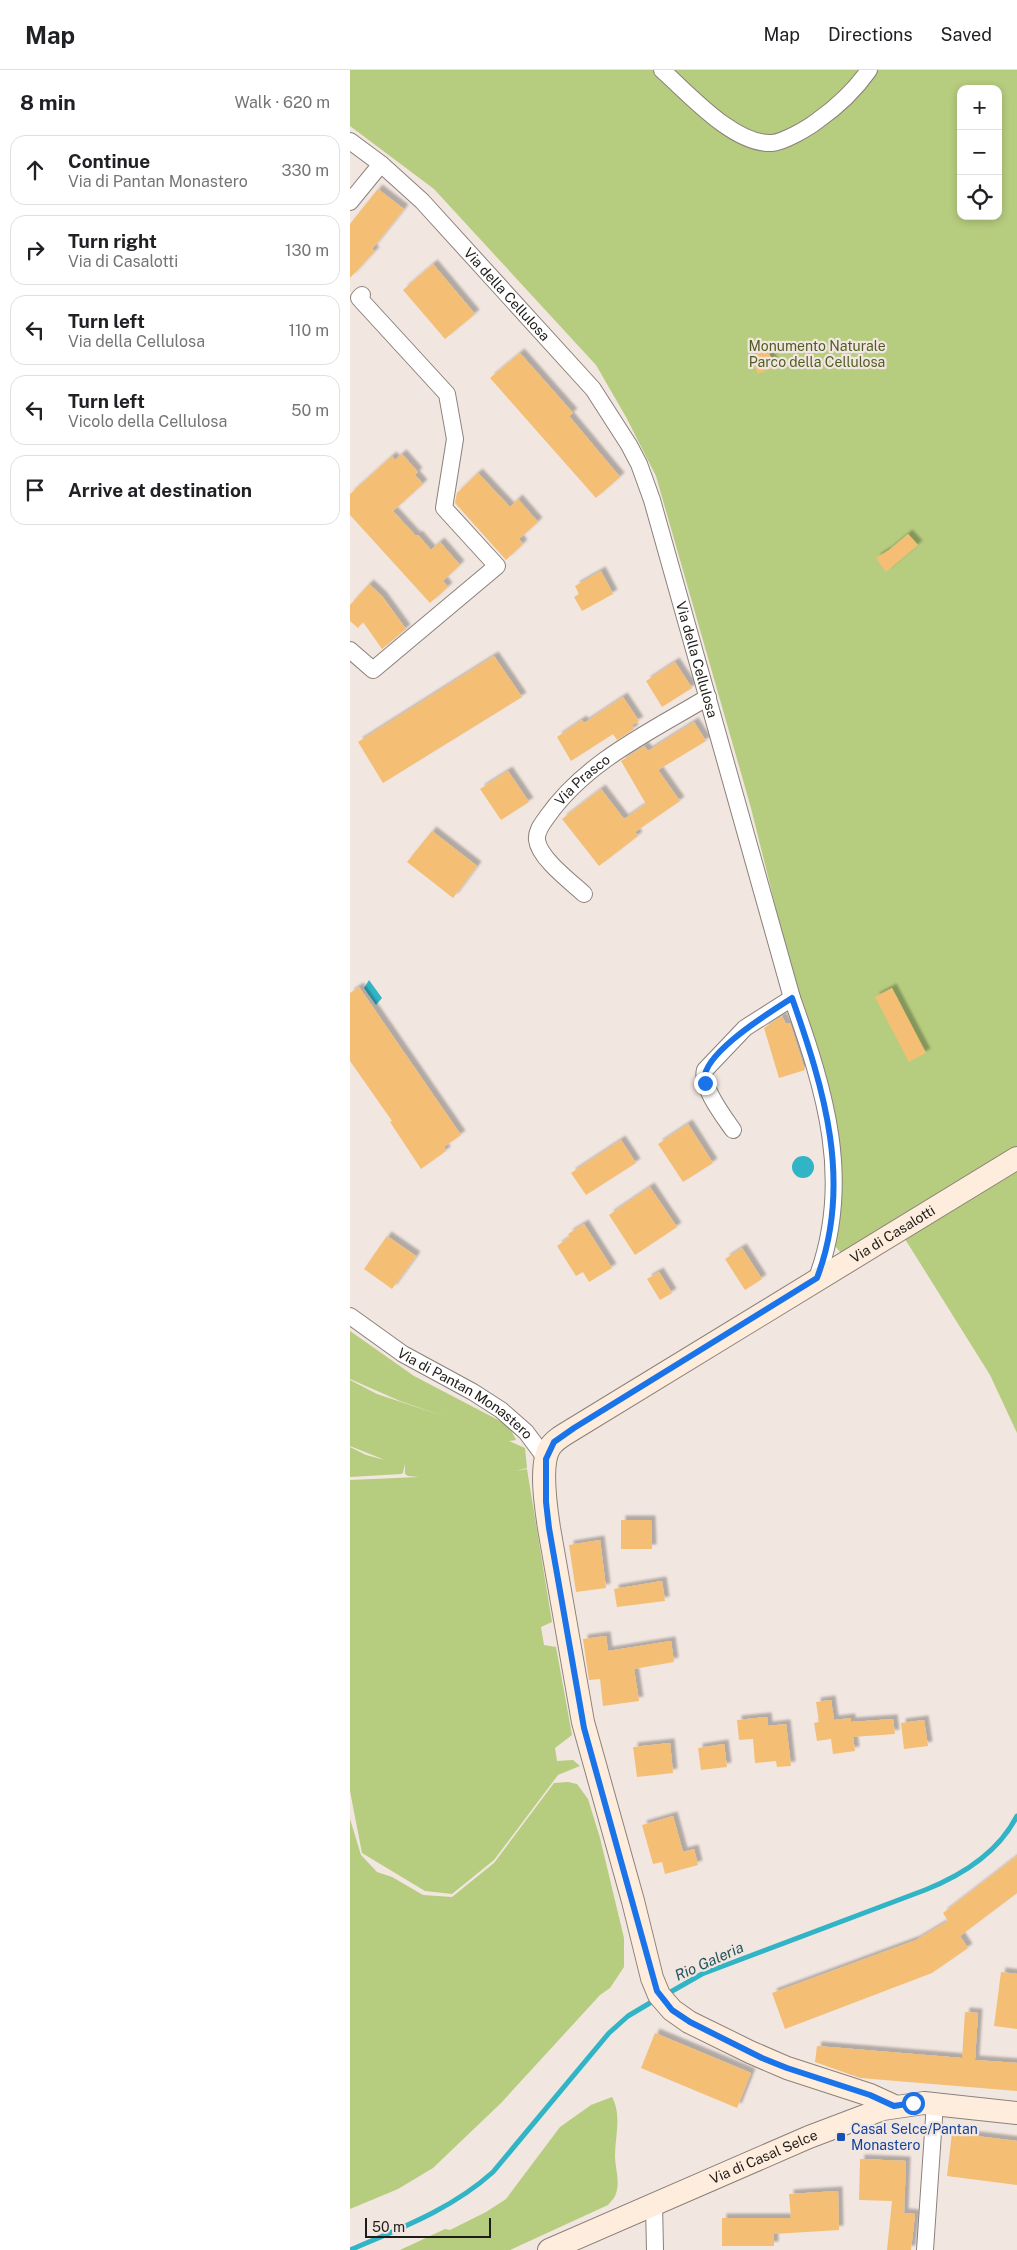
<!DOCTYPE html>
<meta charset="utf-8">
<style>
:root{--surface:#fff;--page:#f6f6f6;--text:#202124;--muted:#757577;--line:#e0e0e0}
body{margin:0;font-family:"Public Sans",sans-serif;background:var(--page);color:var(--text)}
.controls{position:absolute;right:15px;top:15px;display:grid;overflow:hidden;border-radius:10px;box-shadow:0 2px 8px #0003}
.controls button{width:45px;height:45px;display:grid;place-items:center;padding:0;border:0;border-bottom:1px solid var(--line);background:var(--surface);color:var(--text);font:25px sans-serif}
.scale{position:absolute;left:15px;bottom:12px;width:126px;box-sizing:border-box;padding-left:5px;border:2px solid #201c19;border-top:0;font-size:14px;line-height:18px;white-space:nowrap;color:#201c19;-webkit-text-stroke:4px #f2e6e0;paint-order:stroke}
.stop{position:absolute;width:15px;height:15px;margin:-11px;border:4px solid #1a73e8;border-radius:50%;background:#fff}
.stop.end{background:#1a73e8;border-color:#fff;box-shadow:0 1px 5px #0008}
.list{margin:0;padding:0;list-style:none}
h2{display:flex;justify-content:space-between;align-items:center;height:65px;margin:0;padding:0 20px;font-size:21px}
h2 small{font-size:16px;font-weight:400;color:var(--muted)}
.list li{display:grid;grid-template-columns:32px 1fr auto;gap:15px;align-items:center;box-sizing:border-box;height:70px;margin:0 10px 10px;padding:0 10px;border:1px solid var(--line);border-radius:15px}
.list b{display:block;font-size:19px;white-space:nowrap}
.list p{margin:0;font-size:16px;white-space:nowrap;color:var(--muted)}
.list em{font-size:16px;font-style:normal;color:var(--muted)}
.icon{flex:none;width:28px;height:28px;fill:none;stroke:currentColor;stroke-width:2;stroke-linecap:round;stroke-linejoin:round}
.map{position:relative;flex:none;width:667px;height:2180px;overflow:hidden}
header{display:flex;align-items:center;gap:30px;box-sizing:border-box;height:70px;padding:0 25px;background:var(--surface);border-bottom:1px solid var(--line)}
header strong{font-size:24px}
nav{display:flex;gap:28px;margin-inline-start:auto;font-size:18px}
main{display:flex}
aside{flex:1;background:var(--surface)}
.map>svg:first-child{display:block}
.green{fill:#b6cc7e;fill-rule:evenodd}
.water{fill:#30b4c6}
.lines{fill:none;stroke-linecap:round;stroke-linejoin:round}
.stream{stroke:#30b4c6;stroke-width:5}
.building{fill:#f4bf74;filter:url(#shadow)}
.street-casing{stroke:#8b817b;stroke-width:18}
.secondary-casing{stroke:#8b817b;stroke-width:24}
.street{stroke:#fff;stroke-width:16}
.secondary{stroke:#feeddc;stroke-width:22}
.route{stroke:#1a73e8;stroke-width:6}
.transit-dot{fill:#1a4fb4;stroke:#f2e6e0;stroke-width:2}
.labels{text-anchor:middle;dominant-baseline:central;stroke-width:4.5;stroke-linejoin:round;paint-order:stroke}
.street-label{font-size:14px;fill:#201c19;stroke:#f2e6e0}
.park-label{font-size:14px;fill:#505e23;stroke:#f2e6e0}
.transit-label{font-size:14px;fill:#164399;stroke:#f2e6e0;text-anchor:start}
.water-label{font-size:15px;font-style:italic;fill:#21555d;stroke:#f2e6e0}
</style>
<header>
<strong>Map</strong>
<nav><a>Map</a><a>Directions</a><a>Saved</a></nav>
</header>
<main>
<aside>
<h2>8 min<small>Walk · 620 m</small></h2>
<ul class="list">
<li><svg class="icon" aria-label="ahead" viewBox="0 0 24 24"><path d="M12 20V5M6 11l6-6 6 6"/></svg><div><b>Continue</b><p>Via di Pantan Monastero</p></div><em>330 m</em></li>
<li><svg class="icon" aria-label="right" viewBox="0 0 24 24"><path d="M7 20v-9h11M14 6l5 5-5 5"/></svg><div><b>Turn right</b><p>Via di Casalotti</p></div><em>130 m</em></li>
<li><svg class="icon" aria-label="left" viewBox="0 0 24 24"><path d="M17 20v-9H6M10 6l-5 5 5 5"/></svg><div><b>Turn left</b><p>Via della Cellulosa</p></div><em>110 m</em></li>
<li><svg class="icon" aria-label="left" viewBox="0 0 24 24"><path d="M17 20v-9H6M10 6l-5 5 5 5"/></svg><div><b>Turn left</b><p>Vicolo della Cellulosa</p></div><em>50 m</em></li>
<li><svg class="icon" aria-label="arrive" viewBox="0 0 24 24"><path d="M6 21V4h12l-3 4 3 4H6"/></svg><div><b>Arrive at destination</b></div></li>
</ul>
</aside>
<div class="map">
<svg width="667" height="2180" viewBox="0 0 667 2180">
<defs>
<filter id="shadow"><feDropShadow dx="4.5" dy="-4.5" stdDeviation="1" flood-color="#0004"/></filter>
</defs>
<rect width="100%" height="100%" fill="#f2e6e0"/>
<!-- green -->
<g class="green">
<path d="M 0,0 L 667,0 L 667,1363 L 640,1305 L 545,1153 L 492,1184 L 484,1175 L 489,1137 L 492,1092 L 486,1054 L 431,859 L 401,738 L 306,406 L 276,347 L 246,295 L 84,119 L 0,56 ZM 611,19 L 648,19 L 648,146 L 611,146 Z"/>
<path d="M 0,1261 L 64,1306 L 152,1352 L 161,1360 L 166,1370 L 159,1371 L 175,1378 L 177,1398 L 166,1401 L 177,1399 L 202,1552 L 191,1557 L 194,1575 L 206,1577 L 222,1665 L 205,1678 L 207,1691 L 223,1690 L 230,1696 L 208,1705 L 144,1790 L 102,1824 L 75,1821 L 12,1783 L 0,1721 L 0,1410 L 69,1407 L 58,1406 L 55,1404 L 55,1394 L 53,1403 L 51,1404 L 0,1407 L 0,1377 L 16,1385 L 35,1390 L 0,1376 L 0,1310 L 27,1324 L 96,1347 L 50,1331 L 0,1309 Z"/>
<path d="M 218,1712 L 227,1714 L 238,1729 L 250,1768 L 274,1868 L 274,1897 L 260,1918 L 250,1925 L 151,2033 L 83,2098 L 48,2119 L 0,2139 L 0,1749 L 11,1785 L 27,1802 L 42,1807 L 73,1825 L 102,1827 L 144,1793 L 204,1713 Z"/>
<path d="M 262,2027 C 272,2045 265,2067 265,2086 C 265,2098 271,2113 265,2126 C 264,2129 260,2132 258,2135 L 160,2180 L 50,2180 L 95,2159 L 100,2160 L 136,2142 L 156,2129 L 210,2057 L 241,2035 Z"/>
</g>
<!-- water -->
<g class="water">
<path d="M 19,910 L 32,928 L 26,935 L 14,918 Z"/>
<circle cx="453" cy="1097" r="11"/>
</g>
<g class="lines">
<!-- stream -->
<g class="stream">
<path d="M 317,1924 L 352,1904 L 575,1820 C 613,1805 648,1783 667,1746"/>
<path d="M 0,2180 C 51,2158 102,2139 143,2102 L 259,1963 L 278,1946 L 305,1930"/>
</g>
</g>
<!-- building -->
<g class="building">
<path d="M 28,119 L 54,139 L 22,179 L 25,181 L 0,208 L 0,154 Z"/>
<path d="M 83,194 L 125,244 L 95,269 L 53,220 Z"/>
<path d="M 417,279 L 425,297 L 408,304 L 400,286 Z"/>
<path d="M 170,283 L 223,343 L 219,346 L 270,407 L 246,428 L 140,308 Z"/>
<path d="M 52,384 L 68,402 L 65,405 L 73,414 L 43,441 L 66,466 L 68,465 L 81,480 L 90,472 L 110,495 L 93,511 L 98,517 L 80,533 L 0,445 L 0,424 L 42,386 L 45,390 Z"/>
<path d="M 128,403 L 160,437 L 168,429 L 188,452 L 169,469 L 173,474 L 156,490 L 105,433 L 107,423 Z"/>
<path d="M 558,464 L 568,475 L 536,502 L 526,488 L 539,480 Z"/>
<path d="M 251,501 L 263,524 L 232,541 L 224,527 L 229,524 L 225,516 Z"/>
<path d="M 19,514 L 32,526 L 56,559 L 32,579 L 13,552 L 8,558 L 0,551 L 0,535 Z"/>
<path d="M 144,586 L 172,627 L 33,713 L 8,672 Z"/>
<path d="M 325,592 L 342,618 L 312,637 L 296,611 Z"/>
<path d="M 273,627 L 289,651 L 282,655 L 284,659 L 267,670 L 263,664 L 221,691 L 207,667 L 232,650 L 234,653 Z"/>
<path d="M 344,652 L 356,671 L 308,700 L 330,731 L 285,762 L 288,766 L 249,796 L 212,749 L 251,719 L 274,749 L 296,734 L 271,691 L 294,676 L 298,681 Z"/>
<path d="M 158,701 L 179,732 L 151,750 L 130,719 Z"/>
<path d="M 82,761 L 127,796 L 103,828 L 57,792 Z"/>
<path d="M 9,917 L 111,1065 L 94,1077 L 96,1081 L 71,1099 L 40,1052 L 42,1051 L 0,991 L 0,923 Z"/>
<path d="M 542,918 L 576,983 L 559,992 L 525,927 Z"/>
<path d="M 432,946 L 436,954 L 440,953 L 455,1000 L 429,1008 L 414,958 Z"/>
<path d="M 338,1054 L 363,1093 L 333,1112 L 308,1074 Z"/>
<path d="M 271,1070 L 286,1093 L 236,1125 L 221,1103 Z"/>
<path d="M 300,1117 L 327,1157 L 285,1185 L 259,1145 Z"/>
<path d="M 234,1154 L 262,1198 L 239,1212 L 233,1202 L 226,1206 L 207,1176 L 220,1167 L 218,1164 Z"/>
<path d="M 37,1166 L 66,1186 L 42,1219 L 14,1199 Z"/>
<path d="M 392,1178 L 412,1209 L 395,1220 L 375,1189 Z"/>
<path d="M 309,1202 L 322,1223 L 310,1230 L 297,1209 Z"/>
<path d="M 271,1450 L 301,1450 L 302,1479 L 271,1479 Z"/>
<path d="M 250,1470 L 256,1518 L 226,1522 L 219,1475 Z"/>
<path d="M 312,1511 L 315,1531 L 267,1537 L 264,1519 Z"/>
<path d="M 256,1566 L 258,1581 L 321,1571 L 324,1592 L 284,1599 L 289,1631 L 253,1636 L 250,1609 L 239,1610 L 233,1569 Z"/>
<path d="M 481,1630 L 484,1650 L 501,1648 L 501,1652 L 543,1649 L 545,1664 L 503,1667 L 505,1681 L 483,1684 L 481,1669 L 467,1671 L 464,1653 L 469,1652 L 466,1632 Z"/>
<path d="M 417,1647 L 418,1656 L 436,1654 L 441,1696 L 427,1697 L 426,1691 L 405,1693 L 403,1669 L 389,1670 L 387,1650 Z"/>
<path d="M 574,1650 L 578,1676 L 554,1679 L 551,1653 Z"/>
<path d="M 320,1673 L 323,1703 L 287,1707 L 283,1677 Z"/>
<path d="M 374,1674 L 377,1697 L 351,1700 L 348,1678 Z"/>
<path d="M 323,1746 L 333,1782 L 344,1779 L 348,1795 L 315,1804 L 312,1792 L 303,1794 L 292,1755 Z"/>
<path d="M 667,1786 L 667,1823 L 610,1866 L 618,1878 L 582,1903 L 435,1959 L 422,1923 L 566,1870 L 598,1851 L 593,1843 Z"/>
<path d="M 651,1902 L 667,1904 L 667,1959 L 644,1956 Z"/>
<path d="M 615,1942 L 628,1943 L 625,1990 L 667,1993 L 667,2021 L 510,2008 L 465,1992 L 467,1976 L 612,1988 Z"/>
<path d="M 305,1963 L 401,2003 L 387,2038 L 291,1998 Z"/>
<path d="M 602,2063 L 667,2071 L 667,2115 L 597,2106 Z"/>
<path d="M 510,2089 L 556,2091 L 554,2143 L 565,2144 L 561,2180 L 537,2180 L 542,2131 L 509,2130 Z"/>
<path d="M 488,2121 L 489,2160 L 424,2164 L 424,2176 L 372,2176 L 372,2148 L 441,2148 L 439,2124 Z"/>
</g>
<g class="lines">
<!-- street casing -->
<g class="street-casing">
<g id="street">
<path d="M 312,0 C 339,24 384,75 422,73 C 434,72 458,58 467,51 C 487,37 505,20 519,0"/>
<path id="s1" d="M 0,71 L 31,94 L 72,131 L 243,319 L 279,375 L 289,394 L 302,430 L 442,928 C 475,1021 503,1110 467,1208"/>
<path d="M 0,132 L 31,94"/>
<path d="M 0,580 L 23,600 L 147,496 L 94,438 L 105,369 L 97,324 L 9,228 L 12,225"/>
<path id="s2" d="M 234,824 C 221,812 189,788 187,770 C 186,761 192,754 197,747 C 236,691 302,661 358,627"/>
<path d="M 383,1060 C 374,1047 350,1016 355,1000 L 395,958 L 442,928"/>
<path id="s3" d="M 0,1246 L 53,1284 L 123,1322 L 151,1340 L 176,1362 L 196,1389"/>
<path d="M 304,2133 L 305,2180"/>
<path d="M 575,2180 L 585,2033"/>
</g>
</g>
<!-- secondary casing -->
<g class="secondary-casing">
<g id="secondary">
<path id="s4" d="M 544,2036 L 520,2025 L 437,1998 L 400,1982 L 339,1952 L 322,1940 L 309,1925 L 302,1908 L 283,1831 L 233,1652 L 199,1458 C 196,1438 189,1394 200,1377 C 205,1369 217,1363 225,1358 L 667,1088"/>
<path id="s5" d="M 199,2180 L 459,2067 L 533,2039 L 574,2033 L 667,2043"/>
</g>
</g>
<!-- street -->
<use href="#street" class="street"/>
<!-- secondary -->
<use href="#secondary" class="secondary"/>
</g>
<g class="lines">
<!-- route -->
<path class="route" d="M 355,1013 C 347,986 422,941 442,928 C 474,1019 503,1113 467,1208 L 224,1358 L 204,1372 L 196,1389 L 196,1432 L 199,1458 L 234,1658 L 307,1921 L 322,1940 L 340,1952 L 412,1988 L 437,1998 L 520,2025 L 544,2036 L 563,2033"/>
</g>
<!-- markers -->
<rect class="transit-dot" x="486" y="2062" width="10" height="10" rx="2.5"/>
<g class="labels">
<!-- street labels -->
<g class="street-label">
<text stroke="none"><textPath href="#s1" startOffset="220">Via della Cellulosa</textPath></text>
<text stroke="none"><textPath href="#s1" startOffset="640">Via della Cellulosa</textPath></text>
<text stroke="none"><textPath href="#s2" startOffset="150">Via Prasco</textPath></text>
<text stroke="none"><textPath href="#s4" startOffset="1229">Via di Casalotti</textPath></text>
<text stroke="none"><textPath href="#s3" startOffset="139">Via di Pantan Monastero</textPath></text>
<text stroke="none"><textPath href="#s5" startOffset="234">Via di Casal Selce</textPath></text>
</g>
<!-- park labels -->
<g class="park-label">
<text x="467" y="276">Monumento Naturale<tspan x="467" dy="16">Parco della Cellulosa</tspan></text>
</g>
<!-- transit labels -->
<g class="transit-label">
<text x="501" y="2059">Casal Selce/Pantan<tspan x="501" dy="16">Monastero</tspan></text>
</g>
<!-- water labels -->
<g class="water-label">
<text transform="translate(359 1891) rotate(-24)">Rio Galeria</text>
</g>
</g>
</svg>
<div class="controls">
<button>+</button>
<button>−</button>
<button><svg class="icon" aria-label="locate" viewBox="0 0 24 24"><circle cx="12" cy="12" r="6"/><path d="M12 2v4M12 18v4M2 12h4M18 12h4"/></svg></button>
</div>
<div class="scale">50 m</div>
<div class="stop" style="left:563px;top:2033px"></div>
<div class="stop end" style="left:355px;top:1013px"></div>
</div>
</main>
